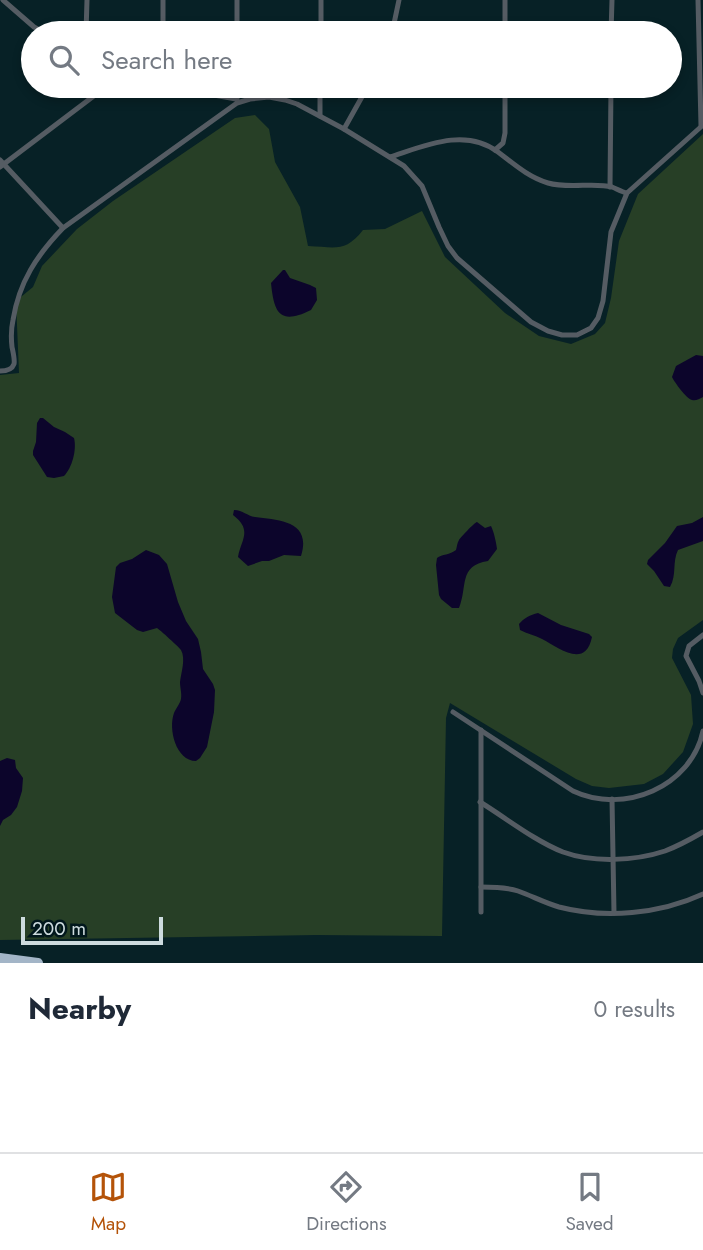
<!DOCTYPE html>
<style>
:root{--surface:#fff;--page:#f6f6f7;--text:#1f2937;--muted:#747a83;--line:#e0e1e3;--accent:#b45309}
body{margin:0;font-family:Jost,sans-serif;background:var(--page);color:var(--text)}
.scale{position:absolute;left:21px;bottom:18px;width:142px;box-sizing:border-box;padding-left:7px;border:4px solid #cddbde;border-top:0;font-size:19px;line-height:24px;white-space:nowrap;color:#cddbde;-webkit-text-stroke:5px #01171c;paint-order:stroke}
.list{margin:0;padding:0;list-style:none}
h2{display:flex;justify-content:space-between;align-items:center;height:91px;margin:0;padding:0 28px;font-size:30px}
h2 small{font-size:23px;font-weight:400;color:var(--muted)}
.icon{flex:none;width:38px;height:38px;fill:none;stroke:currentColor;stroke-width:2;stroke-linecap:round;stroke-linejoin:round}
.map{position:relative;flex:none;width:703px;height:963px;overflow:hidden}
.search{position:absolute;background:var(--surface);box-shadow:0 4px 10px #0003;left:21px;right:21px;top:21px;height:77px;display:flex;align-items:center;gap:18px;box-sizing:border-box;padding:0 24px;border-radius:38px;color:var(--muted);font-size:26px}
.sheet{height:189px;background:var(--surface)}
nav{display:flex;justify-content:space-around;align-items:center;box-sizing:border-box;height:98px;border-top:2px solid var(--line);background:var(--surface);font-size:19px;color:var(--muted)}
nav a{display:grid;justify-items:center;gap:4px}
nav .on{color:var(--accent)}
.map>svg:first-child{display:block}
.green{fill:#273f26}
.water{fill:#0c052b}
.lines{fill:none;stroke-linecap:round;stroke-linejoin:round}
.minor{stroke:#555c63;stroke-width:5}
.motorway{stroke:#a3b5c7;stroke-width:10}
</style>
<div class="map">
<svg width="703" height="963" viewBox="0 0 703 963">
<rect width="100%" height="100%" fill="#072126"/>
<!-- green -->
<path class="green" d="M 255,115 L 269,129 L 275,162 L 300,207 L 308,246 C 335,247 345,253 363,230 L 385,229 L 422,211 L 445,257 L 505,313 L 539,336 L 571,344 L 595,334 L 605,323 L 611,298 L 619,241 L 638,194 L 703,134 L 703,620 L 678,638 L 673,649 L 672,658 L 691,695 L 693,724 L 683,752 L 663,774 L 644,784 L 609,788 L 592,786 L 576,779 L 450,703 L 446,718 L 442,936 L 316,935 L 0,940 L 0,375 L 19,373 L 16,301 L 33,287 L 42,266 L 77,229 L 113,201 L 235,118 Z"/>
<!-- water -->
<g class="water">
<path d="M 283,270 L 285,270 L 290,278 L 310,285 L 316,288 L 317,300 L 311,310 C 279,326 274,312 271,283 Z"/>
<path d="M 696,355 L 703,356 L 703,397 C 699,399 696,401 692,400 C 686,398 675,383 672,377 L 676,366 Z"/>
<path d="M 40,418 L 43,418 L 54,427 L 65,432 L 74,438 C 77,450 72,468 64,476 L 54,478 L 47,477 L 33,455 L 33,451 L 36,442 L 37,423 Z"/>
<path d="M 234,510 C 243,510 247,516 255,517 C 279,520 312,521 301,556 L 284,555 L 269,561 L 262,561 L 248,566 L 238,557 C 241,540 253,530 233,515 Z"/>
<path d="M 703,517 L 703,541 L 678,550 C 672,562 677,575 670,587 L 664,586 L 654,571 L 647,564 L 648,560 L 665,543 L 677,526 L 692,523 Z"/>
<path d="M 477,522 L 485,528 L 491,526 C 494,532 496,542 497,549 L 488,561 C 458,566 468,586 459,608 L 452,608 L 441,599 L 439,595 L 436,565 L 437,558 C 442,554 450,555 456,550 C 457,547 457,543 459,540 C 460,538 474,523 477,522 Z"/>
<path d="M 146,550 L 159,555 L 167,564 L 178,602 L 186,621 L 198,639 L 201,652 L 203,669 L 213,684 L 215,690 L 214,712 L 207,747 L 200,758 L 196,761 C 176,761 168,729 174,713 C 176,708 180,704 181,699 C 182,693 180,688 180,682 C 181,673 186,659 181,650 C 180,648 159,629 157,628 L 143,632 L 137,630 L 115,613 L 112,597 L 116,567 L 120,563 L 132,559 Z"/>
<path d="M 538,613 L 561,625 L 589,634 L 592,637 C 585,670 558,647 542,639 C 535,635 527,634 520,630 L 519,624 C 524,618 530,615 538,613 Z"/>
<path d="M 7,758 L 15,760 L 16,768 L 23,778 L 22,791 L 17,807 L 11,815 L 3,820 L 0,826 L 0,761 Z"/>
</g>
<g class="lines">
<!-- minor -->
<g class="minor">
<path d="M 3,0 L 34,27 L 45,33"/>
<path d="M 505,0 L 505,33"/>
<path d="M 698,0 L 701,126"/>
<path d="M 86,33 L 87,0"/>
<path d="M 163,33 L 163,0"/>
<path d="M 237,33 L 237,0"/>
<path d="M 321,33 L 321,0"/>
<path d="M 392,33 L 399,0"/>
<path d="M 611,33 L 612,0"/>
<path d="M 164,86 L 236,99"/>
<path d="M 237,86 L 237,100"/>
<path d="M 320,116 L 320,86"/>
<path d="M 344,129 L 368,86"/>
<path d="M 495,150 L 503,143 L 505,133 L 505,86"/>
<path d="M 390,157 C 424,146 465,127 498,152 C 514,164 528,177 548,183 C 569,189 594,182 612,187 C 617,189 622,192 627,193"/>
<path d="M 0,160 L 63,228"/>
<path d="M 0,167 L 107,86"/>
<path d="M 610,187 L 611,86"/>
<path d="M 0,371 C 6,371 12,370 14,364 C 15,360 13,352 12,347 C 11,338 11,329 13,320 C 19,282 37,255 63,228 L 237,103 L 250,99 L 269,97 L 285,100 L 297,104 L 344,129 L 404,166 L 422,186 L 439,227 L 448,246 L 457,258 L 531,322 L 548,331 L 562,335 L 577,335 L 591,328 L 598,318 L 603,301 L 611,232 L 627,193 L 703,125"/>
<path d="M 703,635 L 689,646 L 686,656 L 699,681 L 703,693"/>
<path d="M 453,712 L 573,791 C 624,815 691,787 703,731"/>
<path d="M 612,799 L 614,913"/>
<path d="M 480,802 C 506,818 535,841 563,852 C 593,863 635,861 665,851 C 678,846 691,839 703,832"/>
<path d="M 481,887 C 493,887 506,887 518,891 C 532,896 545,903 559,907 C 605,919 660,914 703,894"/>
<path d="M 481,912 L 481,730"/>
</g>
<!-- motorway -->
<path class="motorway" d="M 0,958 L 38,963"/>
</g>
</svg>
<div class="scale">200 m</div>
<div class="search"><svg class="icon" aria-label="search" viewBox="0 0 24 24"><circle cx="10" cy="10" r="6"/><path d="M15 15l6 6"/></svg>Search here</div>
</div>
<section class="sheet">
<h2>Nearby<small>0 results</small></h2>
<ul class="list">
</ul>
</section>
<nav>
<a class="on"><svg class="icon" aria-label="map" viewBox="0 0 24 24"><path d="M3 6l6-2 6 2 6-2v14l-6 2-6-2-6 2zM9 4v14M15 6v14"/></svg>Map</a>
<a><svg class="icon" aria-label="directions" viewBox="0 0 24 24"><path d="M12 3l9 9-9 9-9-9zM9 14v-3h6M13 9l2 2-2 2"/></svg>Directions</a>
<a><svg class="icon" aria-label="saved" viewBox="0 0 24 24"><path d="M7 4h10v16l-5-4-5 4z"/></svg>Saved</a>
</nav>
